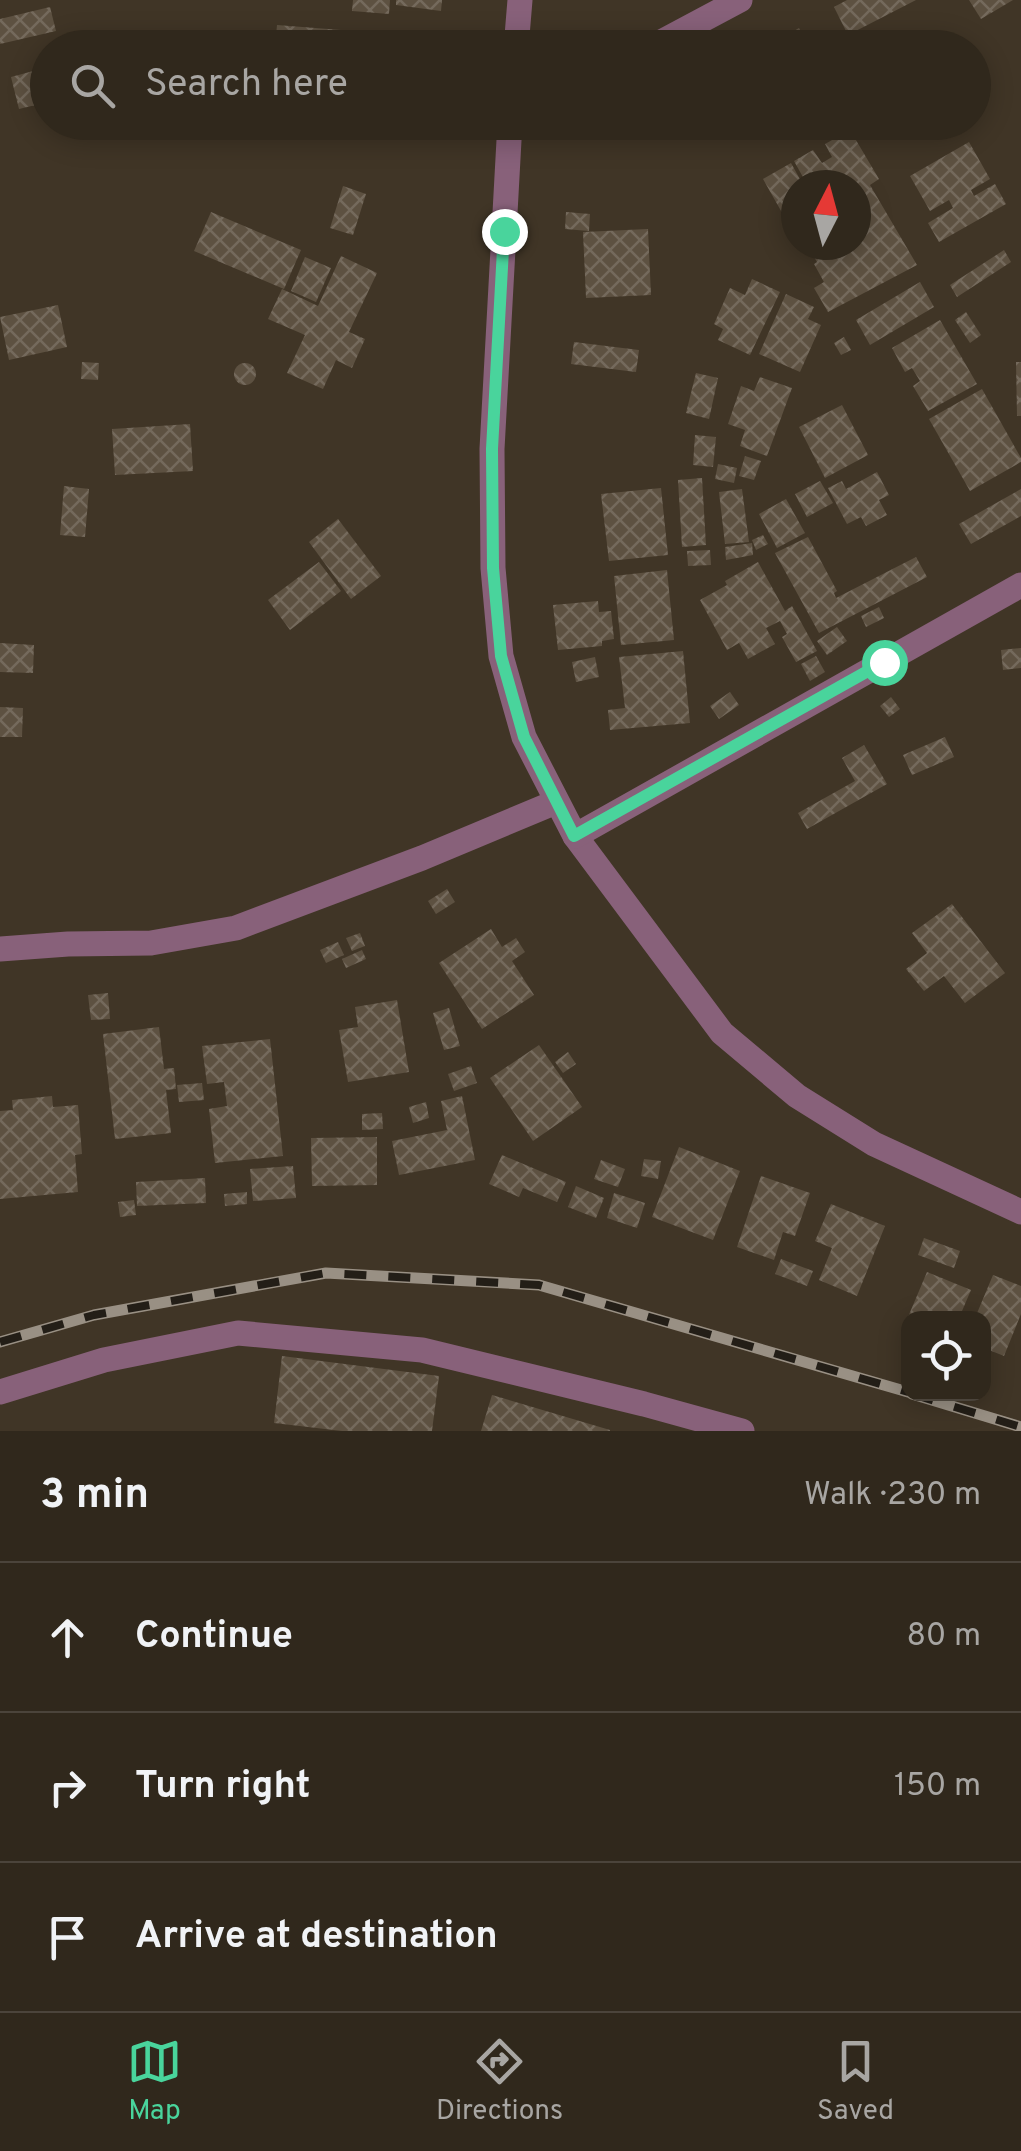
<!DOCTYPE html>
<meta charset="utf-8">
<style>
:root{--surface:#30281c;--page:#3c3429;--text:#f1f3f6;--muted:#a8a6a3;--line:#4b443b;--accent:#49d49c}
body{margin:0;font-family:Overpass,sans-serif;background:var(--page);color:var(--text)}
.controls{position:absolute;right:30px;bottom:30px;display:grid;overflow:hidden;border-radius:20px;box-shadow:0 5px 25px #0003}
.controls button{width:90px;height:90px;display:grid;place-items:center;padding:0;border:0;border-bottom:2px solid var(--line);background:var(--surface);color:var(--text);font:50px sans-serif}
.compass{position:absolute;left:781px;top:170px;width:90px;height:90px;border-radius:50%;background:var(--surface);box-shadow:0 5px 25px #0003;rotate:6deg}
.stop{position:absolute;width:30px;height:30px;margin:-22px;border:8px solid #49d49c;border-radius:50%;background:#fff}
.stop.end{background:#49d49c;border-color:#fff;box-shadow:0 2px 10px #0008}
.list{margin:0;padding:0;list-style:none}
h2{display:flex;justify-content:space-between;align-items:center;height:130px;margin:0;padding:0 40px;font-size:42px}
h2 small{font-size:32px;font-weight:400;color:var(--muted)}
.list li{display:grid;grid-template-columns:65px 1fr auto;gap:30px;align-items:center;box-sizing:border-box;height:150px;padding:0 40px;border-top:2px solid var(--line)}
.list b{display:block;font-size:38px;white-space:nowrap}
.list em{font-size:32px;font-style:normal;color:var(--muted)}
.icon{flex:none;width:55px;height:55px;fill:none;stroke:currentColor;stroke-width:2;stroke-linecap:round;stroke-linejoin:round}
.map{position:relative;flex:none;width:1021px;height:1431px;overflow:hidden}
.search{position:absolute;background:var(--surface);box-shadow:0 5px 25px #0003;left:30px;right:30px;top:30px;height:110px;display:flex;align-items:center;gap:25px;box-sizing:border-box;padding:0 35px;border-radius:55px;color:var(--muted);font-size:38px}
.sheet{height:580px;background:var(--surface)}
nav{display:flex;justify-content:space-around;align-items:center;box-sizing:border-box;height:140px;border-top:2px solid var(--line);background:var(--surface);font-size:28px;color:var(--muted)}
nav a{display:grid;justify-items:center;gap:5px}
nav .on{color:var(--accent)}
.map>svg:first-child{display:block}
.building{fill:url(#building-cross-hatch)}
.lines{fill:none;stroke-linecap:round;stroke-linejoin:round}
.street{stroke:#88617a;stroke-width:25}
.rail-casing{stroke:#999084;stroke-width:11}
.rail{stroke:#231e17;stroke-width:8;stroke-dasharray:22;stroke-linecap:butt}
.route{stroke:#49d49c;stroke-width:12}
</style>
<div class="map">
<svg width="1021" height="1431" viewBox="0 0 1021 1431">
<defs>
<pattern id="building-cross-hatch" width="8" height="8" patternUnits="userSpaceOnUse" patternTransform="scale(2.5)"><rect width="8" height="8" fill="#5d5141"/><path d="M0 0l8 8M0 8l8-8" fill="none" stroke="#746a5c"/></pattern>
</defs>
<rect width="100%" height="100%" fill="#403526"/>
<!-- building -->
<g class="building">
<path d="M 353,0 L 390,0 L 389,14 L 352,11 Z"/>
<path d="M 396,0 L 442,0 L 441,11 L 396,5 Z"/>
<path d="M 847,0 L 916,0 L 848,35 L 834,7 Z"/>
<path d="M 969,0 L 1013,0 L 981,19 Z"/>
<path d="M 50,7 L 56,31 L 0,44 L 0,19 Z"/>
<path d="M 277,25 L 341,30 L 339,48 L 275,48 Z"/>
<path d="M 799,28 L 810,48 L 765,48 Z"/>
<path d="M 359,30 L 426,35 L 425,48 L 358,48 Z"/>
<path d="M 48,67 L 48,102 L 19,109 L 11,77 Z"/>
<path d="M 850,130 L 879,179 L 870,185 L 917,265 L 828,312 L 814,288 L 824,282 L 814,264 L 817,262 L 810,250 L 812,249 L 810,245 L 856,245 L 856,185 L 796,185 L 796,211 L 785,218 L 763,179 L 791,163 L 801,181 L 804,179 L 794,161 L 813,150 L 822,163 L 832,157 L 825,144 Z"/>
<path d="M 969,142 L 990,179 L 971,190 L 974,196 L 995,184 L 1006,204 L 939,242 L 928,223 L 953,208 L 949,200 L 930,211 L 910,176 Z"/>
<path d="M 343,186 L 366,194 L 353,235 L 330,228 Z"/>
<path d="M 211,212 L 301,250 L 284,289 L 194,251 Z"/>
<path d="M 566,212 L 590,214 L 589,231 L 565,229 Z"/>
<path d="M 648,229 L 651,295 L 586,298 L 583,232 Z"/>
<path d="M 1004,250 L 1011,262 L 957,297 L 950,285 Z"/>
<path d="M 341,256 L 377,273 L 349,332 L 365,339 L 352,368 L 336,360 L 323,389 L 287,373 L 305,335 L 268,319 L 282,289 L 318,306 Z"/>
<path d="M 305,257 L 331,268 L 316,302 L 291,291 Z"/>
<path d="M 752,279 L 780,292 L 750,355 L 718,340 L 723,329 L 714,324 L 730,288 L 745,295 Z"/>
<path d="M 920,282 L 934,307 L 870,345 L 856,320 Z"/>
<path d="M 786,294 L 814,307 L 808,319 L 821,325 L 800,372 L 759,354 Z"/>
<path d="M 58,305 L 67,347 L 9,360 L 0,317 Z"/>
<path d="M 966,312 L 981,335 L 970,343 L 955,320 Z"/>
<path d="M 940,320 L 977,384 L 928,411 L 913,386 L 920,381 L 912,368 L 905,372 L 892,348 Z"/>
<path d="M 844,337 L 851,350 L 841,355 L 834,343 Z"/>
<path d="M 574,342 L 639,350 L 636,372 L 571,364 Z"/>
<path d="M 82,362 L 99,363 L 98,380 L 81,379 Z"/>
<path d="M 1016,362 L 1021,362 L 1021,416 L 1017,416 Z"/>
<circle cx="245" cy="374" r="11"/>
<path d="M 696,373 L 718,378 L 709,419 L 686,413 Z"/>
<path d="M 760,377 L 792,388 L 767,456 L 740,446 L 745,430 L 728,424 L 741,386 L 754,391 Z"/>
<path d="M 982,389 L 1021,458 L 1021,462 L 970,491 L 929,419 Z"/>
<path d="M 842,405 L 868,455 L 825,478 L 799,427 Z"/>
<path d="M 190,424 L 193,471 L 115,475 L 112,429 Z"/>
<path d="M 695,435 L 716,437 L 713,467 L 693,465 Z"/>
<path d="M 745,456 L 761,461 L 754,480 L 739,476 Z"/>
<path d="M 718,464 L 737,468 L 734,483 L 715,479 Z"/>
<path d="M 877,472 L 889,495 L 879,500 L 887,515 L 866,526 L 861,517 L 847,524 L 828,488 L 842,481 L 846,489 Z"/>
<path d="M 702,478 L 706,545 L 682,547 L 678,480 Z"/>
<path d="M 820,481 L 833,503 L 807,517 L 795,494 Z"/>
<path d="M 64,486 L 89,489 L 85,537 L 60,535 Z"/>
<path d="M 661,488 L 668,555 L 609,561 L 601,494 Z"/>
<path d="M 742,489 L 749,542 L 725,544 L 719,492 Z"/>
<path d="M 1021,489 L 1021,516 L 971,544 L 959,524 Z"/>
<path d="M 786,499 L 805,533 L 777,548 L 759,514 Z"/>
<path d="M 338,519 L 381,576 L 351,599 L 309,542 Z"/>
<path d="M 763,535 L 768,544 L 756,550 L 752,540 Z"/>
<path d="M 808,537 L 837,591 L 834,593 L 836,598 L 916,557 L 927,577 L 819,633 L 775,553 Z"/>
<path d="M 752,543 L 753,555 L 726,560 L 725,547 Z"/>
<path d="M 710,550 L 711,565 L 688,566 L 687,551 Z"/>
<path d="M 319,562 L 341,591 L 290,630 L 268,600 Z"/>
<path d="M 758,562 L 785,611 L 792,606 L 817,651 L 796,662 L 782,637 L 787,634 L 780,621 L 766,628 L 775,644 L 748,659 L 739,643 L 727,650 L 700,600 L 727,585 L 725,581 Z"/>
<path d="M 667,570 L 674,640 L 621,645 L 614,576 Z"/>
<path d="M 598,601 L 599,612 L 611,611 L 614,639 L 602,641 L 602,646 L 558,650 L 553,605 Z"/>
<path d="M 879,607 L 884,618 L 866,627 L 861,616 Z"/>
<path d="M 837,627 L 847,641 L 827,655 L 817,641 Z"/>
<path d="M 0,643 L 34,645 L 33,673 L 0,672 Z"/>
<path d="M 1021,648 L 1021,668 L 1003,670 L 1001,650 Z"/>
<path d="M 683,651 L 690,723 L 610,730 L 608,710 L 625,708 L 619,657 Z"/>
<path d="M 816,656 L 825,672 L 810,681 L 801,664 Z"/>
<path d="M 595,657 L 599,677 L 576,682 L 572,662 Z"/>
<path d="M 730,692 L 739,705 L 719,719 L 710,706 Z"/>
<path d="M 891,697 L 900,709 L 889,717 L 880,706 Z"/>
<path d="M 0,707 L 23,708 L 22,737 L 0,737 Z"/>
<path d="M 945,737 L 954,757 L 912,775 L 903,755 Z"/>
<path d="M 864,745 L 887,784 L 807,829 L 798,813 L 855,781 L 842,758 Z"/>
<path d="M 447,889 L 455,902 L 436,914 L 428,901 Z"/>
<path d="M 952,904 L 1005,973 L 965,1003 L 944,976 L 924,991 L 906,969 L 927,953 L 912,933 Z"/>
<path d="M 491,929 L 502,947 L 516,938 L 525,952 L 512,961 L 534,995 L 482,1029 L 439,963 Z"/>
<path d="M 360,933 L 365,946 L 352,951 L 346,938 Z"/>
<path d="M 338,942 L 344,955 L 326,963 L 320,950 Z"/>
<path d="M 362,950 L 366,959 L 346,968 L 342,959 Z"/>
<path d="M 108,993 L 110,1019 L 91,1020 L 88,995 Z"/>
<path d="M 397,1000 L 409,1072 L 348,1082 L 339,1030 L 358,1027 L 355,1007 Z"/>
<path d="M 449,1008 L 460,1046 L 444,1050 L 433,1013 Z"/>
<path d="M 159,1027 L 164,1069 L 174,1068 L 176,1089 L 166,1090 L 171,1133 L 115,1139 L 103,1034 Z"/>
<path d="M 270,1039 L 283,1156 L 215,1163 L 209,1109 L 227,1106 L 224,1082 L 207,1084 L 202,1046 Z"/>
<path d="M 539,1045 L 582,1107 L 533,1141 L 490,1078 Z"/>
<path d="M 568,1052 L 576,1064 L 563,1073 L 555,1062 Z"/>
<path d="M 471,1066 L 477,1083 L 454,1091 L 448,1074 Z"/>
<path d="M 202,1083 L 204,1100 L 179,1102 L 177,1085 Z"/>
<path d="M 52,1096 L 53,1107 L 78,1105 L 82,1154 L 75,1155 L 78,1192 L 0,1199 L 0,1111 L 13,1110 L 12,1100 Z"/>
<path d="M 462,1096 L 475,1160 L 399,1175 L 392,1141 L 447,1130 L 441,1101 Z"/>
<path d="M 426,1102 L 429,1118 L 413,1123 L 409,1107 Z"/>
<path d="M 382,1113 L 383,1129 L 362,1130 L 362,1114 Z"/>
<path d="M 377,1137 L 377,1185 L 312,1186 L 311,1138 Z"/>
<path d="M 679,1147 L 740,1171 L 713,1240 L 652,1217 Z"/>
<path d="M 502,1155 L 566,1182 L 557,1202 L 523,1188 L 519,1197 L 489,1184 Z"/>
<path d="M 644,1159 L 661,1161 L 658,1179 L 641,1176 Z"/>
<path d="M 601,1160 L 625,1169 L 618,1187 L 594,1179 Z"/>
<path d="M 293,1166 L 296,1198 L 253,1201 L 250,1169 Z"/>
<path d="M 761,1176 L 810,1193 L 795,1236 L 783,1232 L 774,1260 L 737,1247 Z"/>
<path d="M 205,1178 L 206,1203 L 137,1206 L 136,1182 Z"/>
<path d="M 576,1186 L 604,1198 L 596,1218 L 568,1207 Z"/>
<path d="M 247,1192 L 247,1204 L 225,1206 L 224,1194 Z"/>
<path d="M 614,1193 L 645,1203 L 637,1228 L 607,1218 Z"/>
<path d="M 134,1200 L 136,1215 L 120,1217 L 118,1202 Z"/>
<path d="M 831,1204 L 885,1226 L 857,1296 L 819,1280 L 832,1248 L 815,1241 Z"/>
<path d="M 924,1238 L 960,1251 L 954,1268 L 918,1255 Z"/>
<path d="M 781,1259 L 813,1271 L 807,1286 L 775,1274 Z"/>
<path d="M 927,1272 L 971,1290 L 959,1318 L 908,1317 Z"/>
<path d="M 993,1275 L 1021,1286 L 1021,1314 L 1004,1356 L 984,1348 L 984,1318 L 975,1318 Z"/>
<path d="M 282,1356 L 439,1376 L 432,1431 L 342,1431 L 274,1423 Z"/>
<path d="M 492,1395 L 610,1430 L 610,1431 L 481,1431 Z"/>
</g>
<g class="lines">
<!-- street -->
<g class="street">
<path d="M 516,48 L 520,0"/>
<path d="M 650,48 L 740,0"/>
<path d="M 510,122 L 492,449 L 493,568 L 501,656 L 524,737 L 575,836 L 722,1033 L 797,1096 L 874,1144 L 1021,1212"/>
<path d="M 575,836 L 1021,585"/>
<path d="M 0,949 L 68,944 L 151,943 L 236,928 L 422,858 L 556,802"/>
<path d="M 0,1392 L 104,1360 L 238,1333 L 422,1350 L 644,1404 L 742,1431"/>
</g>
<!-- rail casing -->
<g class="rail-casing">
<g id="rail">
<path d="M 0,1342 L 94,1315 L 326,1273 L 539,1285 L 908,1392"/>
<path d="M 912,1394 L 1021,1427"/>
</g>
</g>
<!-- rail -->
<use href="#rail" class="rail"/>
</g>
<g class="lines">
<!-- route -->
<path class="route" d="M 504,231 L 492,449 L 493,568 L 501,656 L 524,737 L 574,836 L 884,662"/>
</g>
</svg>
<div class="controls">
<button><svg class="icon" aria-label="locate" viewBox="0 0 24 24"><circle cx="12" cy="12" r="6"/><path d="M12 2v4M12 18v4M2 12h4M18 12h4"/></svg></button>
</div>
<svg class="compass" viewBox="-18 -18 36 36"><path d="M0-13l5 13h-10z" fill="#e53935"/><path d="M0 13l5-13h-10z" fill="#a8a6a3"/></svg>
<div class="stop" style="left:884px;top:662px"></div>
<div class="stop end" style="left:504px;top:231px"></div>
<div class="search"><svg class="icon" aria-label="search" viewBox="0 0 24 24"><circle cx="10" cy="10" r="6"/><path d="M15 15l6 6"/></svg>Search here</div>
</div>
<section class="sheet">
<h2>3 min<small>Walk · 230 m</small></h2>
<ul class="list">
<li><svg class="icon" aria-label="ahead" viewBox="0 0 24 24"><path d="M12 20V5M6 11l6-6 6 6"/></svg><div><b>Continue</b></div><em>80 m</em></li>
<li><svg class="icon" aria-label="right" viewBox="0 0 24 24"><path d="M7 20v-9h11M14 6l5 5-5 5"/></svg><div><b>Turn right</b></div><em>150 m</em></li>
<li><svg class="icon" aria-label="arrive" viewBox="0 0 24 24"><path d="M6 21V4h12l-3 4 3 4H6"/></svg><div><b>Arrive at destination</b></div></li>
</ul>
</section>
<nav>
<a class="on"><svg class="icon" aria-label="map" viewBox="0 0 24 24"><path d="M3 6l6-2 6 2 6-2v14l-6 2-6-2-6 2zM9 4v14M15 6v14"/></svg>Map</a>
<a><svg class="icon" aria-label="directions" viewBox="0 0 24 24"><path d="M12 3l9 9-9 9-9-9zM9 14v-3h6M13 9l2 2-2 2"/></svg>Directions</a>
<a><svg class="icon" aria-label="saved" viewBox="0 0 24 24"><path d="M7 4h10v16l-5-4-5 4z"/></svg>Saved</a>
</nav>
